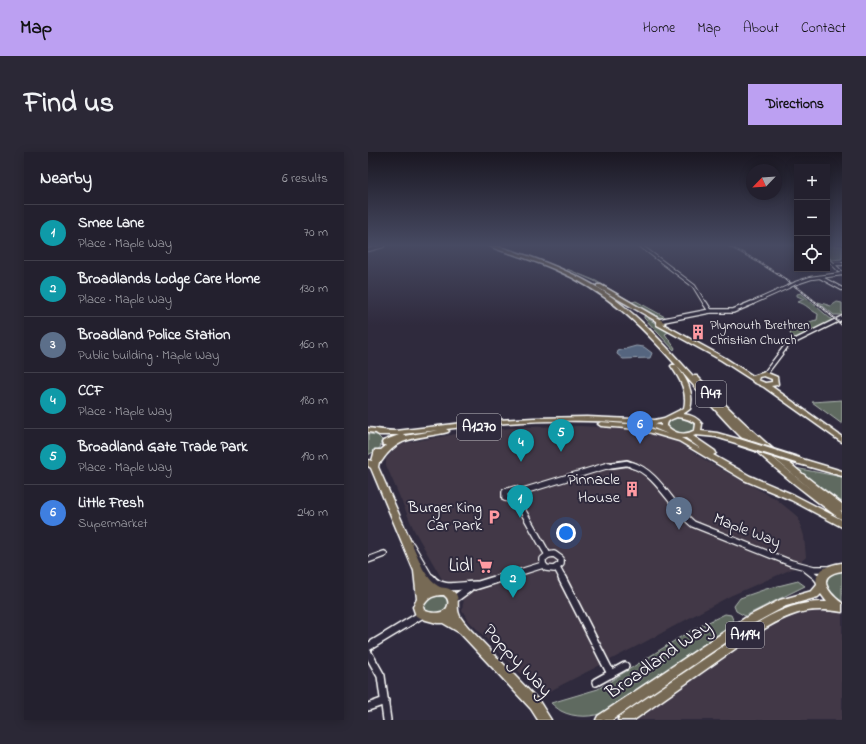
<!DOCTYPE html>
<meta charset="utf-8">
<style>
:root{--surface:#23202e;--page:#2b2836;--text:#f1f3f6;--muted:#a3a3aa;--line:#403e4a;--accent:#bca0f2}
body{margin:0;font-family:"Indie Flower",sans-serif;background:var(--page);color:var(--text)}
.controls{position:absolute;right:12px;top:12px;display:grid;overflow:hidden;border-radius:0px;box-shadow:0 2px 10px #0003}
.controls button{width:36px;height:36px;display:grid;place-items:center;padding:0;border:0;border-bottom:1px solid var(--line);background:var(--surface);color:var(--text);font:20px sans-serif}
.compass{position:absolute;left:378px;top:12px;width:36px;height:36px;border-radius:50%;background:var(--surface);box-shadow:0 2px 10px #0003;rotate:245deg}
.you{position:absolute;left:198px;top:381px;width:14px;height:14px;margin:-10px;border:3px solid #fff;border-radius:50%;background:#1a73e8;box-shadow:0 0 0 6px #1a73e833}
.badge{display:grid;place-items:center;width:26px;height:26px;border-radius:50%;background:var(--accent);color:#fff;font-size:13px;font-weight:700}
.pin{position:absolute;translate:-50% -33px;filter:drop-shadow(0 1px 2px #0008)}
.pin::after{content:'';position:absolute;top:21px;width:14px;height:12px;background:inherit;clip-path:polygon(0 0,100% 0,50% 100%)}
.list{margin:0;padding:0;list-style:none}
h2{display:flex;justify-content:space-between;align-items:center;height:52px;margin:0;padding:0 16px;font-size:17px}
h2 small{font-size:13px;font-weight:400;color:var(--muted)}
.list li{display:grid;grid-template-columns:26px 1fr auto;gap:12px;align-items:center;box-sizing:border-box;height:56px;padding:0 16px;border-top:1px solid var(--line)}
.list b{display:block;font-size:15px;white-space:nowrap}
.list p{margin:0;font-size:13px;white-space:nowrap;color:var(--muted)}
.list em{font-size:13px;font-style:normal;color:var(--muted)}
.icon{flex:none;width:22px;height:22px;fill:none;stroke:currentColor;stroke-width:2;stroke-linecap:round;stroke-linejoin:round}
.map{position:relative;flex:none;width:474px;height:568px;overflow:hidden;border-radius:0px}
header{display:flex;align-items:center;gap:24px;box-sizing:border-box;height:56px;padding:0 20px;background:var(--accent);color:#111}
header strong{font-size:19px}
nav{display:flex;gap:22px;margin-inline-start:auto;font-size:14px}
.intro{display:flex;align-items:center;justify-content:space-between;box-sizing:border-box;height:96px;padding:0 24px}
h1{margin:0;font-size:28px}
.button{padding:10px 18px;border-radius:0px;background:var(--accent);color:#111;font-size:14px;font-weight:700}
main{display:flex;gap:24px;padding:0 24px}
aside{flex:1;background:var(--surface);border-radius:0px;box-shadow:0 2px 10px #0003}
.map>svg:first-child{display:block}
.built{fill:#423947}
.green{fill:#5e6b61;stroke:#aeb5b0}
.water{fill:#54657f;stroke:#98a3b2}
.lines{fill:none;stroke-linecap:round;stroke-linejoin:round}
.minor-far4-casing{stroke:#fff;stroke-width:4.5}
.minor-far3-casing{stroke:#fff;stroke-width:6}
.minor-far2-casing{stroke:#fff;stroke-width:8}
.minor-far1-casing{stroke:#fff;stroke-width:8}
.minor-casing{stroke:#fff;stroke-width:10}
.highway-casing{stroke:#fff;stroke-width:3}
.minor-far4{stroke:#2f2a3d;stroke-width:2.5}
.minor-far3{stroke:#2f2a3d;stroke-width:3.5}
.minor-far2{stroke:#2f2a3d;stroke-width:4.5}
.minor-far1{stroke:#2f2a3d;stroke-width:5.5}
.minor{stroke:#2f2a3d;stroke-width:7}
.highway{fill:#776a54;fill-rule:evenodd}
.rail-casing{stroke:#fff;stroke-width:2}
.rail{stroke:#2f2a3d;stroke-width:1;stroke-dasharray:2;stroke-linecap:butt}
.minor-bridge-casing{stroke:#fff;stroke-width:4.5;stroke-linecap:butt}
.highway-bridge-casing{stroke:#fff;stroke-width:10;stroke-linecap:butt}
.minor-bridge{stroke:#2f2a3d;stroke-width:2.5}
.highway-bridge{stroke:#776a54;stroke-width:6}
.labels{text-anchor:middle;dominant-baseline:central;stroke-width:4;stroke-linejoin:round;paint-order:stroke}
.far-poi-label{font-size:13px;fill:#fff;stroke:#2f2a3d;text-anchor:start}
.shield{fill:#2f2a3d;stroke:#c1bfc5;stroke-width:1}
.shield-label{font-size:15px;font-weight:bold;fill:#fff}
.poi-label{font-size:16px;fill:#fff;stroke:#2f2a3d;text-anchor:end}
.street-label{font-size:16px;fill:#fff;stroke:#2f2a3d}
.near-poi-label{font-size:19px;fill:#fff;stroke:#2f2a3d;text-anchor:end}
.near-street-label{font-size:19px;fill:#fff;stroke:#2f2a3d}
</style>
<header>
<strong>Map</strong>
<nav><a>Home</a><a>Map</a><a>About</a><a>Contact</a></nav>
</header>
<div class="intro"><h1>Find us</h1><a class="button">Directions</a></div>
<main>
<aside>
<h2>Nearby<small>6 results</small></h2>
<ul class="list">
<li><span class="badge" style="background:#0f9aa8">1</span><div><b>Smee Lane</b><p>Place · Maple Way</p></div><em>70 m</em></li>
<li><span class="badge" style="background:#0f9aa8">2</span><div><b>Broadlands Lodge Care Home</b><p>Place · Maple Way</p></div><em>130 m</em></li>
<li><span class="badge" style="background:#5c6f8a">3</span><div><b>Broadland Police Station</b><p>Public building · Maple Way</p></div><em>160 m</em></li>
<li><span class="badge" style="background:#0f9aa8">4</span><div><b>CCF</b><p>Place · Maple Way</p></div><em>180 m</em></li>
<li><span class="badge" style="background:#0f9aa8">5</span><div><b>Broadland Gate Trade Park</b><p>Place · Maple Way</p></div><em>190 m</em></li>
<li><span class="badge" style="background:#3f7fe0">6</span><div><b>Little Fresh</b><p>Supermarket</p></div><em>240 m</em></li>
</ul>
</aside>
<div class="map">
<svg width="474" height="568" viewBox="0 0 474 568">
<rect width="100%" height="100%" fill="#2f2a3d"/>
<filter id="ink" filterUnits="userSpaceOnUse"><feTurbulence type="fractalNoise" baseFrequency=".025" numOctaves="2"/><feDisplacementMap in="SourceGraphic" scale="8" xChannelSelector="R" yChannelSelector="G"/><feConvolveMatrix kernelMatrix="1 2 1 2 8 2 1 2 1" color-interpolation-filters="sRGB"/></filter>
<g filter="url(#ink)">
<!-- built -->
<g class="built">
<path d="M 212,274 L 264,277 L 286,281 L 311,291 L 340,310 L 408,347 L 430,365 L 436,384 L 438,405 L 426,416 L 362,444 L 275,491 L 174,543 L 101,469 L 94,458 L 96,447 L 82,430 L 74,427 L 46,378 L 18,313 L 18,307 L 29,294 L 37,291 L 88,282 L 153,275 Z"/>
<path d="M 457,457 L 474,460 L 474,568 L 268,568 L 394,480 L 423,464 L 437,459 Z"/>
</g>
<!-- green -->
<g class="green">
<path d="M 459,94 L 474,94 L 474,107 L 463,108 L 459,104 Z"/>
<path d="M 199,117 L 228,129 L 264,150 L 268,149 L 299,166 L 291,165 L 226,129 Z"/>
<path d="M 433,141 L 464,168 L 429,186 L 423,184 C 422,175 415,175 409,171 C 415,170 421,173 428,173 C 436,174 441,169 449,168 L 450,162 C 442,158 438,152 430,150 L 436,147 L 429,144 L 429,142 Z"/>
<path d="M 450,150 L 463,154 L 469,150 L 474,151 L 474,163 L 466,163 Z"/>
<path d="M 276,164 L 301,180 L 297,182 L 307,196 L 306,198 L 276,166 Z"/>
<path d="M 474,248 L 474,272 L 444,250 Z"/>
<path d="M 316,265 L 327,270 L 328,275 C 321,285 308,281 300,275 L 299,272 L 302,267 Z"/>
<path d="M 0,282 L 9,283 L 14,288 L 12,296 L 0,303 Z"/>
<path d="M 427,316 L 474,325 L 474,350 Z"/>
<path d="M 474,418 L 474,452 C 458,440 446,425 474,418 Z"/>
<path d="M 430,429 L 437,434 L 377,464 L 368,459 L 366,454 L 372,446 L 398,437 Z"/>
<path d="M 66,443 C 89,443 80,463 66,462 C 63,462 59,461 57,460 L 55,457 L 56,450 Z"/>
<path d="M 357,462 L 363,463 L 366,470 L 364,473 L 238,559 C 226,566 206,566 193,559 C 190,557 186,554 183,551 L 230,537 L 322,479 Z"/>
</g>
<!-- water -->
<path class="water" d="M 268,194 L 276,195 L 284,201 L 282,206 L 255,207 L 249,202 L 250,199 Z"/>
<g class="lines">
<!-- minor-far4 casing -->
<g class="minor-far4-casing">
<g id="minor-far4">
<path d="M 273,94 L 326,134 L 337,152"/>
<path d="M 0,98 L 15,94"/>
<path d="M 459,106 L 474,121"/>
<path d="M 465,112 L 474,112"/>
<path d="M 452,125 L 474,137"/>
<path d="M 428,131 L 443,126 L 474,122"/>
<path d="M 382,152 L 422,134"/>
</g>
</g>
<!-- minor-far3 casing -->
<g class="minor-far3-casing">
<g id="minor-far3">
<path d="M 342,159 L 365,159 L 384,151"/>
<path d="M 291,169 L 342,159 L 337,151"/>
<path d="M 397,222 L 419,193 L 474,166"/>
</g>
</g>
<!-- minor-far2 casing -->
<g class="minor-far2-casing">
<path id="minor-far2" d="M 238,314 L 259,311 L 267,314"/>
</g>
<!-- minor-far1 casing -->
<g class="minor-far1-casing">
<g id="minor-far1">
<path d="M 264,313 C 289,320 304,355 325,372 L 423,411 L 446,417 L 459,417"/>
<path d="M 147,337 L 152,340 L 151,346 L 144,348 L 137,346 L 137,340 Z"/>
<path d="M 152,340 L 241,313"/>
<path d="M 148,347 L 180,403"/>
<path d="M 43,393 L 63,427"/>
<path d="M 186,402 L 193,407 L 193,412 L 186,417 L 178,416 L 175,412 L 175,407 L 180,403 Z"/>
<path d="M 0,408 L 16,402"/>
<path d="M 189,416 L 195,427"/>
<path d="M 437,416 L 451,427"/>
<path d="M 130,427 L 175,413"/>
</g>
</g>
<!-- minor casing -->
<g class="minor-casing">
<g id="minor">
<path d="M 63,426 C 73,440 93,433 108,433"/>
<path d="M 194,426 L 243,522"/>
<path d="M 450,426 L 453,429"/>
<path d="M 107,434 L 133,426"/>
<path d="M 85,448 L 101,436"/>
<path d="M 0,495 L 53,463"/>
<path d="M 0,501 L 13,524 L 19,568"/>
<path d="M 228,530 L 257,514"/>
<path d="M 0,555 L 17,549"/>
</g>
</g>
<!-- highway casing -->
<g class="highway-casing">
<g id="highway">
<path d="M 122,94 C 132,93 149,101 160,104 C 185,113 209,123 232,137 C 268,160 296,192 325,224 L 329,224 C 374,271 421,314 474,352 L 474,359 L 472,358 L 474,360 L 474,367 L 471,366 C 433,338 396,309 363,275 C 344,255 326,234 308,213 C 318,226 327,240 322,257 L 315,262 C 323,263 329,265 334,272 L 333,279 L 349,281 L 374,288 L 375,290 L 371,292 L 348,285 L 328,283 L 325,284 L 347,299 L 348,301 L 345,303 L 382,324 L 426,343 L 474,368 L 474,375 L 423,348 L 376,328 L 311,289 L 270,277 L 233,274 L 230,272 L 233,270 L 271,273 L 300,282 L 281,274 L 280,273 L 280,272 C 260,271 240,269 219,269 C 172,268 125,271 78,277 L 81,279 L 80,280 C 52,287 31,282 13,310 L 11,310 L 10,315 L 55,417 C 59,423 63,430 70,434 C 75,437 80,434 87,441 C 92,446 88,455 91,462 C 92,466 97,471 100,475 L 171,549 L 183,568 L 170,568 L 163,557 L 92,481 L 75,471 L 69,471 L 58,468 L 48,464 L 45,455 L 49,447 L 46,419 L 3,316 L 0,314 L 0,308 L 4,309 L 7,298 L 13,298 L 19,293 L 15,293 L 14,291 L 15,289 L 31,283 L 11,283 L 9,282 L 8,281 L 0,280 L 0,276 C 10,277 19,279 28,279 L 112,269 L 166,266 L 219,265 L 287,268 L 296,266 L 316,256 C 320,240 312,227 303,214 L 304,213 L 308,213 C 271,171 238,139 186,117 C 172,111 159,107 145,102 C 138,100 129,98 122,94 ZM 353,256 L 394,296 L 446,340 L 398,300 ZM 309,265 C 316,266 322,267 328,272 L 327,278 C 317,284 307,282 299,274 C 299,268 304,267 309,265 ZM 293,271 L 293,274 L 287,272 ZM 71,278 L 37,284 L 35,282 ZM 313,286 L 318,286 L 333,297 L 315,287 ZM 76,443 L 79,446 C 80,448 81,450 80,453 C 78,463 62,462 56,458 L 55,455 C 60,445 66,443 76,443 Z"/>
<path d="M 229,133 L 233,133 L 293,168 L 297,171 L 295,172 L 357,206 L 385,224 L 397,220 L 409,225 L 410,232 L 409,233 L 403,234 L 474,285 L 474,290 L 472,289 L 396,235 L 385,230 L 384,228 L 353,208 L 289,173 L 288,169 L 229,135 ZM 396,224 L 404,227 L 404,230 L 397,231 L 390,228 L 391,225 Z"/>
<path d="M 428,307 L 434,307 L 474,319 L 474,324 L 428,311 L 427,309 Z"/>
<path d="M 474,411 L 474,419 C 447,423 459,440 474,451 L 474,460 C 438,454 421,462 391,480 L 266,568 L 250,568 L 252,564 L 394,468 C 415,456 435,449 459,450 L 453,442 L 450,445 L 418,454 L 385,472 L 244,568 L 228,568 L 230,564 L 377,466 L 412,448 L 444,439 L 449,433 C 446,417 461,413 474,411 Z"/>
</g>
</g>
<!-- minor-far4 -->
<use href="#minor-far4" class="minor-far4"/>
<!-- minor-far3 -->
<use href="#minor-far3" class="minor-far3"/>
<!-- minor-far2 -->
<use href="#minor-far2" class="minor-far2"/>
<!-- minor-far1 -->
<use href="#minor-far1" class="minor-far1"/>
<!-- minor -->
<use href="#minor" class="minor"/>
<!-- highway -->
<use href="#highway" class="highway"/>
<!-- rail casing -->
<g class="rail-casing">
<path id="rail" d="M 361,94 C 403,115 440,141 474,173"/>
</g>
<!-- rail -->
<use href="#rail" class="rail"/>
<!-- minor-bridge casing -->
<g class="minor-bridge-casing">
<path id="minor-bridge" d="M 422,134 L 428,131"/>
</g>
<!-- highway-bridge casing -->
<g class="highway-bridge-casing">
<path id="highway-bridge" d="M 371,290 L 431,309"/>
</g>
<!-- minor-bridge -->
<use href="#minor-bridge" class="minor-bridge"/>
<!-- highway-bridge -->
<use href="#highway-bridge" class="highway-bridge"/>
</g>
</g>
<!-- sky -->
<linearGradient id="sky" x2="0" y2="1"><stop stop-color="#1a1722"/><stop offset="0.54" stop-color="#474a62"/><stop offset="1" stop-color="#474a62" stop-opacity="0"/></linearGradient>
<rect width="474" height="173" fill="url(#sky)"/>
<!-- icons -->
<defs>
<g id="building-bare" transform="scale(1.2)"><path d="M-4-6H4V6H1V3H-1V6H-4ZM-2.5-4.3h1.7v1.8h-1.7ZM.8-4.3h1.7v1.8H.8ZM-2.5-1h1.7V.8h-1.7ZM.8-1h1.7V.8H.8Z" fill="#ff9aa2" stroke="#2f2a3d" stroke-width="2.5" paint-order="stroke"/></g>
<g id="parking-bare" transform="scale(1.2)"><path d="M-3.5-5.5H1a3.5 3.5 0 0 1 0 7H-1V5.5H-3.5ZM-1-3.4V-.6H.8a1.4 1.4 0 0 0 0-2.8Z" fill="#ff9aa2" stroke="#2f2a3d" stroke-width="2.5" paint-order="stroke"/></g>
<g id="supermarket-bare" transform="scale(1.2)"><path d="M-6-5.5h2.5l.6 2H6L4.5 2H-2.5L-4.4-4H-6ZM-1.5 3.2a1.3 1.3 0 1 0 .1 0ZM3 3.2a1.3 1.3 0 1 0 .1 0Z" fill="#ff9aa2" stroke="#2f2a3d" stroke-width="2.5" paint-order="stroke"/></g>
</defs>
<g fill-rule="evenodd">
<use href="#building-bare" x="330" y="180"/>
<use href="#building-bare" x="264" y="337"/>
<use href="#parking-bare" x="126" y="365"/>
<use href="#supermarket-bare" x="117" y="414"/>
</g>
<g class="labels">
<!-- far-poi labels -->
<g class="far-poi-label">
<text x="342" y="173">Plymouth Brethren<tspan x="342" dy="15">Christian Church</tspan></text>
</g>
<!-- shield labels -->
<g class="shield">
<rect x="328" y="229" width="30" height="26" rx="3"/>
<rect x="89" y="262" width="44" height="26" rx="3"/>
<rect x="358" y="470" width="38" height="26" rx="3"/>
</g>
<g class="shield-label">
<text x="343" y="242">A47</text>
<text x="111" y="275">A1270</text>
<text x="377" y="483">A1194</text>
</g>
<!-- poi labels -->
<g class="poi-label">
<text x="252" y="328">Pinnacle<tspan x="252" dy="18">House</tspan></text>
<text x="114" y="356">Burger King<tspan x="114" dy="18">Car Park</tspan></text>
</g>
<!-- street labels -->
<g class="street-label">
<text transform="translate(379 379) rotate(21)">Maple Way</text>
</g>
<!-- near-poi labels -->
<g class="near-poi-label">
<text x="105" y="414">Lidl</text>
</g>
<!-- near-street labels -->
<g class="near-street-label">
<text transform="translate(291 508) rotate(-35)">Broadland Way</text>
<text transform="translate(149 509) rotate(47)">Poppy Way</text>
</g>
</g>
</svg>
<div class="controls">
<button>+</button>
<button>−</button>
<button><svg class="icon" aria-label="locate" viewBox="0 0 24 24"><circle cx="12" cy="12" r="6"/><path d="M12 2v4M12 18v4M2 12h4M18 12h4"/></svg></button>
</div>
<svg class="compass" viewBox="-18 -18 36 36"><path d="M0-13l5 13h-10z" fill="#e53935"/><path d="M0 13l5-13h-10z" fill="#a3a3aa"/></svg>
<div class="you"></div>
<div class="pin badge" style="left:152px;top:366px;background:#0f9aa8">1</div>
<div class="pin badge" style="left:145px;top:446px;background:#0f9aa8">2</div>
<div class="pin badge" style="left:311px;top:378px;background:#5c6f8a">3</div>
<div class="pin badge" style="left:153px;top:310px;background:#0f9aa8">4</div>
<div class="pin badge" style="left:193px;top:300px;background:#0f9aa8">5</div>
<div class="pin badge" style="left:272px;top:292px;background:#3f7fe0">6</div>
</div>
</main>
